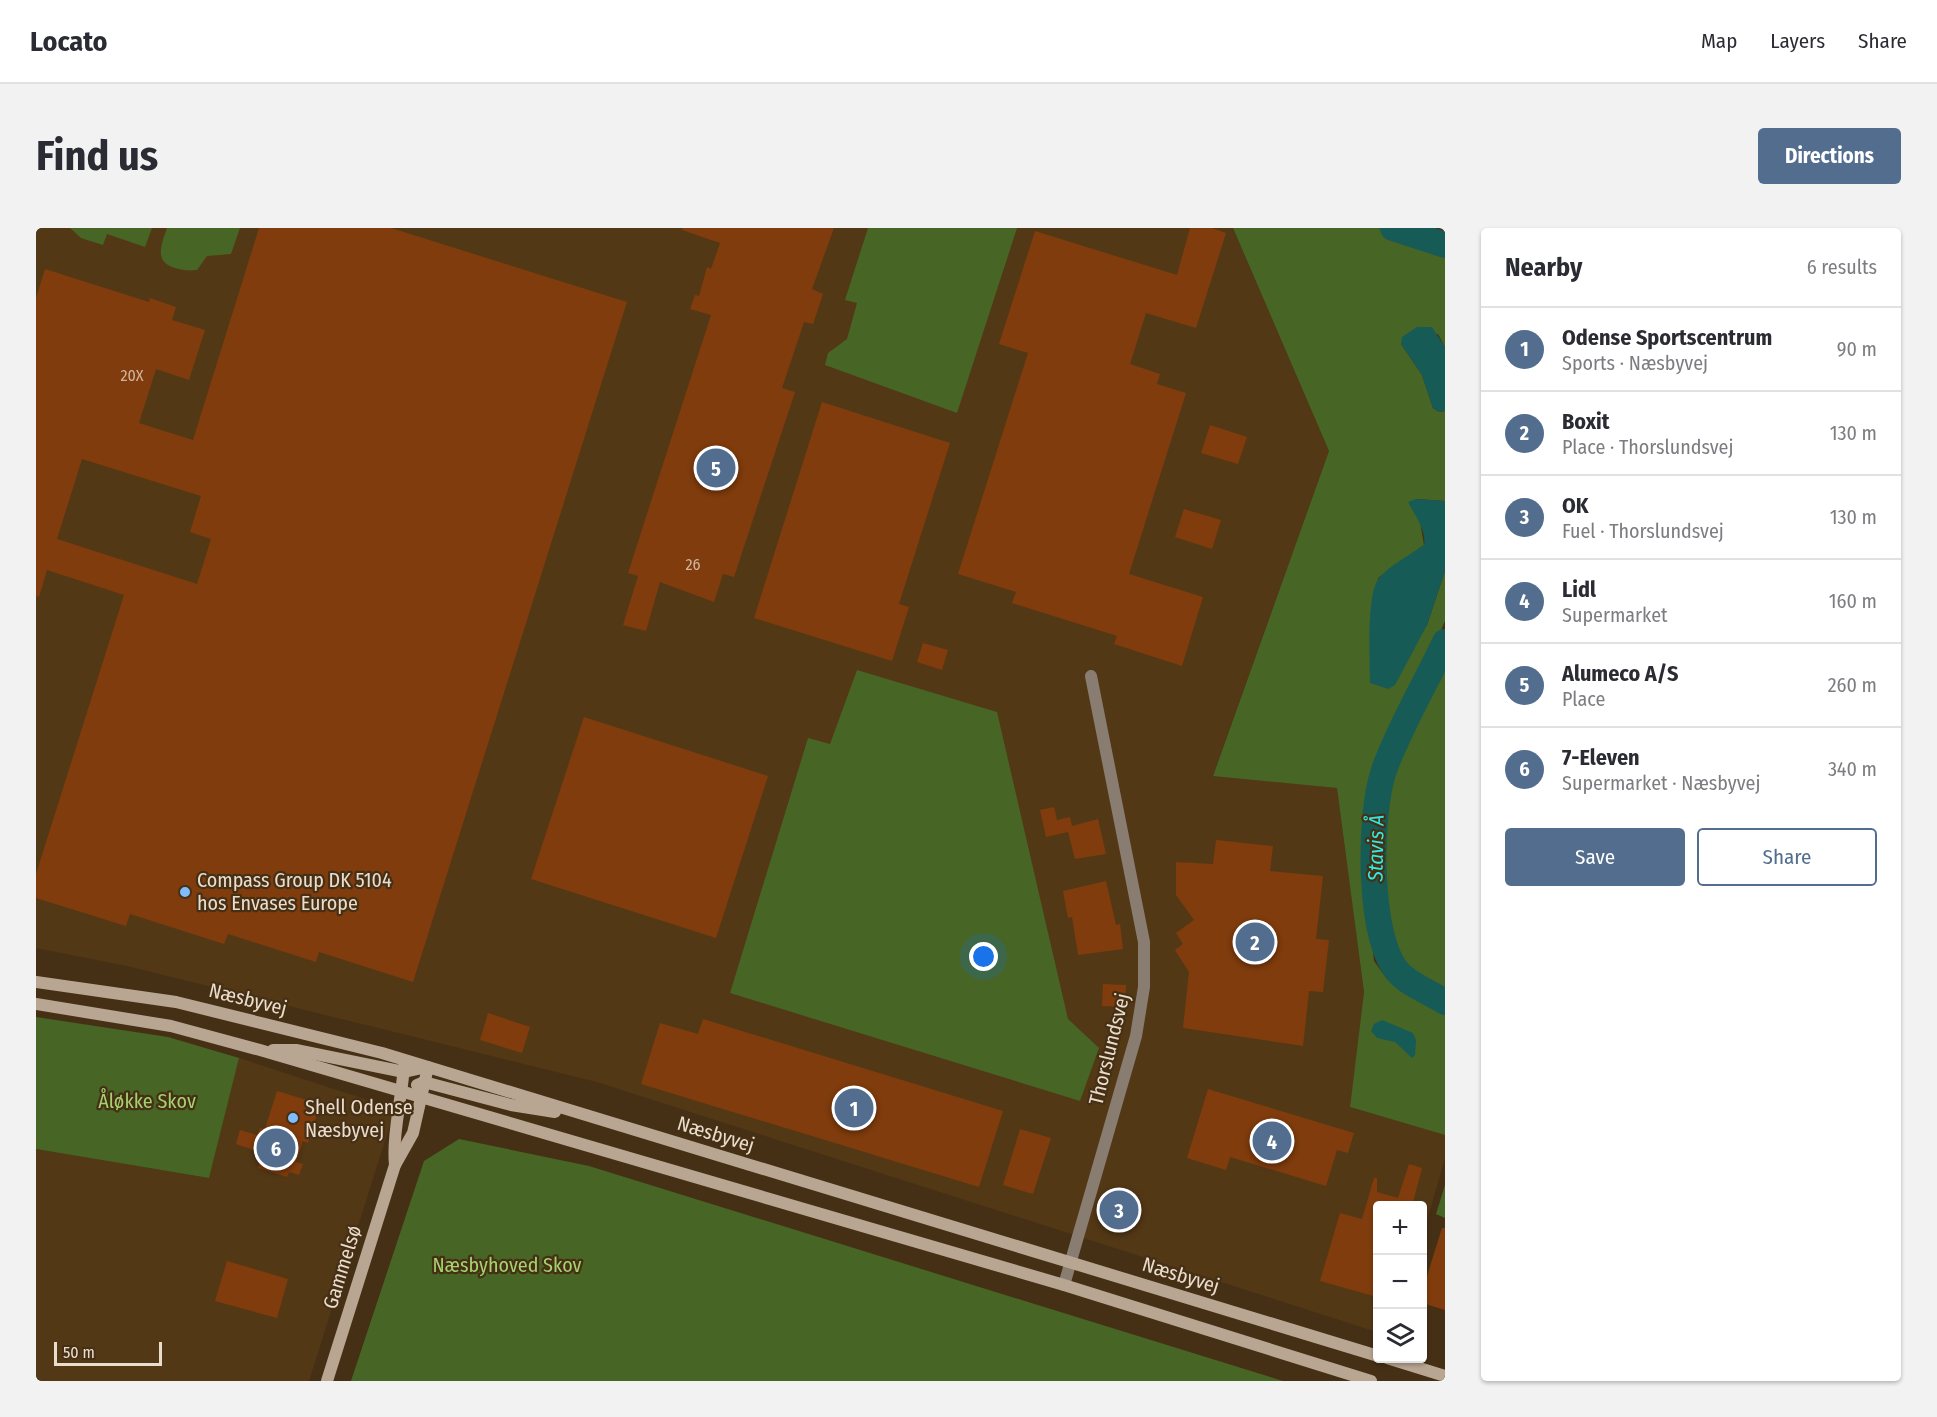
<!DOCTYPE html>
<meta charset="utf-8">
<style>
:root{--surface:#fff;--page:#f2f2f3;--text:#2b2b33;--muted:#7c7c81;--line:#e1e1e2;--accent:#526d8d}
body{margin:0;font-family:"Fira Sans Condensed",sans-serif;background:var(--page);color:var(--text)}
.controls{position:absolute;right:18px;bottom:18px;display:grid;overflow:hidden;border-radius:6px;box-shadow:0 2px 4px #0004}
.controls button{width:54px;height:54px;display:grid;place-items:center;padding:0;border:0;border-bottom:2px solid var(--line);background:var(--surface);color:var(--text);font:30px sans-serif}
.scale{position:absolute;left:18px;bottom:15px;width:108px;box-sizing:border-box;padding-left:6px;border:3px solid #ebddce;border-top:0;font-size:16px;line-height:21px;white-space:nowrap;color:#ebddce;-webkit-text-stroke:4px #463015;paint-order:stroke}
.you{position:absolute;left:948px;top:729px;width:21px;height:21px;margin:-15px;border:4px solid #fff;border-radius:50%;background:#1a73e8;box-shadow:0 0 0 9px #1a73e833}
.badge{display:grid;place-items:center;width:39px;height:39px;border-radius:50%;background:var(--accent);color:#fff;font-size:20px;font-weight:700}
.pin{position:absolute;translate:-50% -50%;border:3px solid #fff;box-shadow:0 2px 6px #0006}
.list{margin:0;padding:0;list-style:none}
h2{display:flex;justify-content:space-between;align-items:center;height:78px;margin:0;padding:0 24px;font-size:26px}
h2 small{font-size:20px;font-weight:400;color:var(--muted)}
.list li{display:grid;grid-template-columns:39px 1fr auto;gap:18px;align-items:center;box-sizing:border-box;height:84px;padding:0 24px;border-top:2px solid var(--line)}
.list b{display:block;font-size:22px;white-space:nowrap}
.list p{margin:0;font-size:20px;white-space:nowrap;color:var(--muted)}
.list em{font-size:20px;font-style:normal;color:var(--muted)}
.actions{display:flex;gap:12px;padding:18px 24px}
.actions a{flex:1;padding:14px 0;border:2px solid var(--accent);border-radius:6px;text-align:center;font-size:21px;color:var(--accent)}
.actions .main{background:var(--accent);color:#fff}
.icon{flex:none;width:33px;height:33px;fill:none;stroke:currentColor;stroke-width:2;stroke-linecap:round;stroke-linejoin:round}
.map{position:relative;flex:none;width:1409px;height:1153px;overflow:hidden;border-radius:6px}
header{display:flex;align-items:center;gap:36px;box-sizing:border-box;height:84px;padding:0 30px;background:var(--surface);border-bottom:2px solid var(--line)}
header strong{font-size:28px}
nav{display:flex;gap:33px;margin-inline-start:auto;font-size:21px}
.intro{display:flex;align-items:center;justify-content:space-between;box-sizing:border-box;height:144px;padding:0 36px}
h1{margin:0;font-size:42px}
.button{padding:15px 27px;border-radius:6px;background:var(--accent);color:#fff;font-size:21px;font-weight:700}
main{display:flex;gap:36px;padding:0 36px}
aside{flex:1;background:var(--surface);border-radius:6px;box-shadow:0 2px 4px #0004}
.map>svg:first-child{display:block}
.built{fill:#533816}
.green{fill:#476524}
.water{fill:#175b57}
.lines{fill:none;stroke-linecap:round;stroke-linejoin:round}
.river{stroke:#175b57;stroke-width:26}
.building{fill:#803c0c;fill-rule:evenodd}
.street{stroke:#897d71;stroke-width:12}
.secondary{stroke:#b8a692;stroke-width:12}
.poi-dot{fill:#81bdfa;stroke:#463015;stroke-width:2}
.labels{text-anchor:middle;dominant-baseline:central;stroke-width:4.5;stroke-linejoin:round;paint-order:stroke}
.number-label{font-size:16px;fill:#d0b59e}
.poi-label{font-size:20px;fill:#ebddce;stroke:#463015;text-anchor:start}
.street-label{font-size:20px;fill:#ebddce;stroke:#463015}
.park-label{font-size:20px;fill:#a3d36f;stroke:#463015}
.water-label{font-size:21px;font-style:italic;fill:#32ebe2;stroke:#463015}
</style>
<header>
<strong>Locato</strong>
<nav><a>Map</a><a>Layers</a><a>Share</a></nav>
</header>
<div class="intro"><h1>Find us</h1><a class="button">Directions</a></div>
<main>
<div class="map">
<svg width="1409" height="1153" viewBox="0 0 1409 1153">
<rect width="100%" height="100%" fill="#463015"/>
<!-- built -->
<g class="built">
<path d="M 0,0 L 1197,0 L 1293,223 L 1177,547 L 1301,560 L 1328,764 L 1314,879 L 1409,907 L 1409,930 L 1387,1006 L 1386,978 L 1342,978 L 1341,1104 L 561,854 L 91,738 L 0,720 Z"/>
<path d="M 203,830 L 359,881 L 273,1153 L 0,1153 L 0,921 L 173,950 Z"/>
</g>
<!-- green -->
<g class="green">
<path d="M 34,0 L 116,0 L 109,19 L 71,6 L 67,17 L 45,10 Z"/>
<path d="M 131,0 L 204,0 L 195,26 L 171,28 L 161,42 C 152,43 144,42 136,39 C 118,32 126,15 131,0 Z"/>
<path d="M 832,0 L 981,0 L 921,185 L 789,137 L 792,125 L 811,111 L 821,75 L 809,72 Z"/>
<path d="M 1197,0 L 1342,0 L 1409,23 L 1409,119 L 1402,106 L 1365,116 L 1386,147 L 1397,180 L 1403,184 L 1409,183 L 1409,273 L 1380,271 L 1388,317 L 1342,350 L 1334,455 L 1391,397 L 1409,343 L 1409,393 L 1395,425 L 1341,526 L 1334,563 L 1331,670 L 1338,733 L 1351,751 L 1409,784 L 1409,907 L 1314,879 L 1328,764 L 1301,560 L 1177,548 L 1293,223 Z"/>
<path d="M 1409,439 L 1409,764 C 1397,757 1379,751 1370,741 C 1338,707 1345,579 1361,537 C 1373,503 1393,471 1409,439 Z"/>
<path d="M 821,442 L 961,484 L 1032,791 L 1063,820 L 1044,873 L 694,765 L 772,510 L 794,516 Z"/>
<path d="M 0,789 L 132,809 L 203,830 L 173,950 L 0,921 Z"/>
<path d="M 423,911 L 553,938 L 1247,1153 L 315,1153 L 388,933 Z"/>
<path d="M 1409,957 L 1409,990 L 1400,986 Z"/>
</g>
<!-- water -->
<g class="water">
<path d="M 1381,99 L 1396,99 L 1409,119 L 1409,183 L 1403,184 L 1397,180 L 1386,147 L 1365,116 L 1366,109 Z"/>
<path d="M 1380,271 L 1409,273 L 1409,343 L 1391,397 L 1359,457 L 1352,461 L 1334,455 C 1334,433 1330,365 1343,350 C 1354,337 1374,327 1388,317 C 1391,303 1378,286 1372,274 Z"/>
<path d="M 1346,792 L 1377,805 L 1380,812 L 1379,827 L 1376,830 L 1359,814 L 1341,810 L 1335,803 L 1338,796 Z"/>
</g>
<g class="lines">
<!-- river -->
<g class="river">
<path d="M 1357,0 L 1409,17"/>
<path d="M 1409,414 C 1390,455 1363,500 1348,542 C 1333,585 1331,711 1363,745 C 1374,757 1395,765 1409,774"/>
</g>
</g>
<!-- building -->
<g class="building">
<path d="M 223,0 L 355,0 L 591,74 L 377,754 L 283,724 L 280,734 L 192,706 L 188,716 L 94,686 L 90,698 L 0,670 L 0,646 L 88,367 L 11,342 L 3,369 L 0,368 L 0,70 L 9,41 L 113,74 L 114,70 L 140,79 L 136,92 L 169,102 L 153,152 L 120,141 L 103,195 L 157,212 ZM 46,231 L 165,268 L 154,304 L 175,311 L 161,356 L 21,311 Z"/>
<path d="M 647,0 L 798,0 L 776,61 L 787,66 L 777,96 L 768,94 L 746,160 L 759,164 L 698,349 L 687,346 L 678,374 L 624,354 L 610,403 L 587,397 L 602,348 L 592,345 L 675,87 L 654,81 L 659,67 L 663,68 L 671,39 L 675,41 L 684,15 L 646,2 Z"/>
<path d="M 1154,0 L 1176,0 L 1190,5 L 1160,100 L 1110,85 L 1094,136 L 1124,146 L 1121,156 L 1150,165 L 1093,346 L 1167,369 L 1146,438 L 1078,416 L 1081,408 L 976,375 L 980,364 L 922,346 L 992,125 L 963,116 L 999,3 L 1141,47 Z"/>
<path d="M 786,174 L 914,215 L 863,376 L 873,379 L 856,433 L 718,390 Z"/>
<path d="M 1174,197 L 1211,209 L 1202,236 L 1165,225 Z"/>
<path d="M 1148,281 L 1185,292 L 1176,321 L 1139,309 Z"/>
<path d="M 887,415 L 912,422 L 906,442 L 881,434 Z"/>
<path d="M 548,489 L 732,548 L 680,710 L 495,651 Z"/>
<path d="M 1018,579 L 1021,592 L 1034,589 L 1036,598 L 1062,591 L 1070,626 L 1039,631 L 1032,604 L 1010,609 L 1004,582 Z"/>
<path d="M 1180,612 L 1237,618 L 1234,643 L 1287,648 L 1280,711 L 1293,712 L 1287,764 L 1273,763 L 1267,818 L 1147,800 L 1153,744 L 1139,722 L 1147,716 L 1140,705 L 1158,692 L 1140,667 L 1140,634 L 1177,636 Z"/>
<path d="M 1070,653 L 1080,697 L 1084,696 L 1087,721 L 1042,727 L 1036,689 L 1032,690 L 1027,663 Z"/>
<path d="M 1067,756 L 1090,757 L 1089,779 L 1066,778 Z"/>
<path d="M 452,785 L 494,799 L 486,825 L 444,812 Z"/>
<path d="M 667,791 L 967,883 L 943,959 L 605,856 L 624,795 L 662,806 Z"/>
<path d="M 1172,861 L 1318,905 L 1312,925 L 1301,922 L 1290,958 L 1194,929 L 1190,942 L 1151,930 Z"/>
<path d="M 241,863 L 284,876 L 272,915 L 267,913 L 260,934 L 267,936 L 263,947 L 253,944 L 251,949 L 222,940 L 227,925 L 200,916 L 204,902 L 221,907 L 224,900 L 229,901 Z"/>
<path d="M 984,901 L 1015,910 L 997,966 L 967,957 Z"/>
<path d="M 1373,936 L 1386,940 L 1376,978 L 1341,978 L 1341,1069 L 1284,1053 L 1304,985 L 1326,991 L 1338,950 L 1341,950 L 1341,964 L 1362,970 Z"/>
<path d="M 1406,1000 L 1409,1000 L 1409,1082 L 1386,1075 L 1386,1064 Z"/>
<path d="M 191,1033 L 252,1051 L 241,1090 L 179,1073 Z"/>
</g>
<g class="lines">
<!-- street -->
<path class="street" d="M 1028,1057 L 1100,808 L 1108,759 L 1108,714 L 1055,448"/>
<!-- secondary -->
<g class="secondary">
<path d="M 0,754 L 140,774 L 346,825 L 1342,1128"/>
<path d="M 0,776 L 135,798 L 224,822 L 1028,1057 L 1335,1153"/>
<path d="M 237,822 L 260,822 L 368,844 L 391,839"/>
<path d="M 381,857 L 388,854 L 475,877 L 519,884"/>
<path d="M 359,937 C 356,909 366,868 368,838"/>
<path d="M 1351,1130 L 1409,1148"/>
<path d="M 291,1153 L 359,937 L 377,905 L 392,839"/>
</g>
</g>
<!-- markers -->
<g class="poi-dot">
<circle cx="149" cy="664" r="6"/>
<circle cx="257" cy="890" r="6"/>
</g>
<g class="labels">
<!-- number labels -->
<g class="number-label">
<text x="96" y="147">20X</text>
<text x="657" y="336">26</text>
</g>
<!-- poi labels -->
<g class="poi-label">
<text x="161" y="652">Compass Group DK 5104<tspan x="161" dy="23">hos Envases Europe</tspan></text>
<text x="269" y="879">Shell Odense<tspan x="269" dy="23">Næsbyvej</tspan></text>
</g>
<!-- street labels -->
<g class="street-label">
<text transform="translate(212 771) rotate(14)">Næsbyvej</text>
<text transform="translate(1073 821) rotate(-76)">Thorslundsvej</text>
<text transform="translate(680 906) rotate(17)">Næsbyvej</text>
<text transform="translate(306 1039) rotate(-73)">Gammelsø</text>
<text transform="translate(1145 1047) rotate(17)">Næsbyvej</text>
</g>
<!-- park labels -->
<g class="park-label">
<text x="111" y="873">Åløkke Skov</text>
<text x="471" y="1037">Næsbyhoved Skov</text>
</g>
<!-- water labels -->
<g class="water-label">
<text transform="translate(1340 620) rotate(-89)">Stavis Å</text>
</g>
</g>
</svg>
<div class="controls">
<button>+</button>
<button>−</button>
<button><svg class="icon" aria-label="layers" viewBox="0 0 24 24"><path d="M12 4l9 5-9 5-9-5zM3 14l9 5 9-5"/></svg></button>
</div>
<div class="scale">50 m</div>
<div class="you"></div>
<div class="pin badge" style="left:818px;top:880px">1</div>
<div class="pin badge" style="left:1219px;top:714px">2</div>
<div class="pin badge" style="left:1083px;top:982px">3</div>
<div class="pin badge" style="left:1236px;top:913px">4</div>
<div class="pin badge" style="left:680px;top:240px">5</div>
<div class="pin badge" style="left:240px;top:920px">6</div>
</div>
<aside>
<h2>Nearby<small>6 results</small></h2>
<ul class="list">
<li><span class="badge">1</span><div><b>Odense Sportscentrum</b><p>Sports · Næsbyvej</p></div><em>90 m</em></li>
<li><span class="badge">2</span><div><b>Boxit</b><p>Place · Thorslundsvej</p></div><em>130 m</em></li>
<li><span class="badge">3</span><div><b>OK</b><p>Fuel · Thorslundsvej</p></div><em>130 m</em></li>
<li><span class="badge">4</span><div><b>Lidl</b><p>Supermarket</p></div><em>160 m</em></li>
<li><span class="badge">5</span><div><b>Alumeco A/S</b><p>Place</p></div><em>260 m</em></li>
<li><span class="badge">6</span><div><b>7-Eleven</b><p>Supermarket · Næsbyvej</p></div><em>340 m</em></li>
</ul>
<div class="actions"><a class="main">Save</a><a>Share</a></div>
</aside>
</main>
